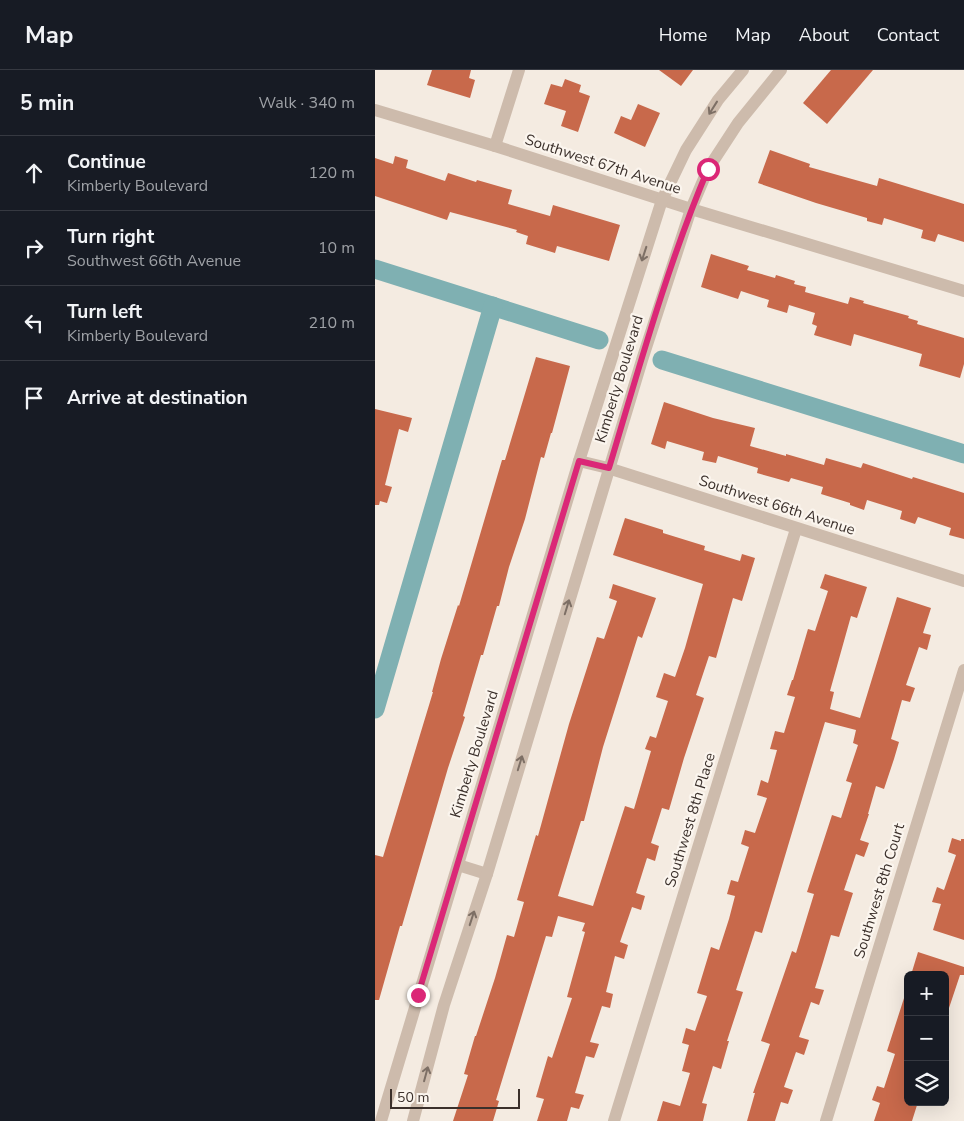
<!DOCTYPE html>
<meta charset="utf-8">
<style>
:root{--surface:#171b24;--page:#20242c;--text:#f1f3f6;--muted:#9ea1a6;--line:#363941}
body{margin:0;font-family:"Nunito Sans",sans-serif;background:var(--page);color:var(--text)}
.controls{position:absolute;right:15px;bottom:15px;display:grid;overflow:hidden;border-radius:8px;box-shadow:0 5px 20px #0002}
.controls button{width:45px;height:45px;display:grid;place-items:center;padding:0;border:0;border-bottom:1px solid var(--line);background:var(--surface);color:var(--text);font:25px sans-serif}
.scale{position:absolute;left:15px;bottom:12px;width:130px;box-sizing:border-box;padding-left:5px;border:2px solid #3b302b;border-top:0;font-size:14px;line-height:18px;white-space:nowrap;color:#3b302b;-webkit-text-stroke:4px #fbf5ee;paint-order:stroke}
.stop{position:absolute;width:15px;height:15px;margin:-11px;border:4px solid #db2777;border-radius:50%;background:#fff}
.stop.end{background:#db2777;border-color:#fff;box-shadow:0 1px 5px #0008}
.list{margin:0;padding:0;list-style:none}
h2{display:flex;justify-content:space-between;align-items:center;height:65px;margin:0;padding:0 20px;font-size:21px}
h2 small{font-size:16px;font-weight:400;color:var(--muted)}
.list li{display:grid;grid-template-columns:32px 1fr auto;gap:15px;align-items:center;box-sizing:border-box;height:75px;padding:0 20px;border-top:1px solid var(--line)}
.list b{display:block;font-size:19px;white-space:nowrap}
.list p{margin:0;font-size:16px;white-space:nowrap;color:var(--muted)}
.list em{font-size:16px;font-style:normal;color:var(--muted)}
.icon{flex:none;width:28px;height:28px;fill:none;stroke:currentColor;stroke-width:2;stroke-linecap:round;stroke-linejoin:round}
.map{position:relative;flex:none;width:589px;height:1051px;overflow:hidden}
header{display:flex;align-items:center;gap:30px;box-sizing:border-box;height:70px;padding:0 25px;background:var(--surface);border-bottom:1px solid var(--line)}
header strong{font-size:24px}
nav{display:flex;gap:28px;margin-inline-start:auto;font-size:18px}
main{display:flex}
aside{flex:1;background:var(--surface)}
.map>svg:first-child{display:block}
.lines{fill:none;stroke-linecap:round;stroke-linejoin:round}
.canal{stroke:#7fb0b2;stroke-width:19}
.building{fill:#c8694b}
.minor{stroke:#cdbbac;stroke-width:12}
.tertiary{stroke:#cdbbac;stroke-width:12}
.oneway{stroke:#7d6f65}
.route{stroke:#db2777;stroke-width:6}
.labels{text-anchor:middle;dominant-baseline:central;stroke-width:4.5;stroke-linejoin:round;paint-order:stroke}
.street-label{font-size:15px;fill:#3b302b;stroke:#fbf5ee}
</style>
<header>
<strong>Map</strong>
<nav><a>Home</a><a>Map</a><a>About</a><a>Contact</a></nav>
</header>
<main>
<aside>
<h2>5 min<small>Walk · 340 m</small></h2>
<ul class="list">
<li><svg class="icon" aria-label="ahead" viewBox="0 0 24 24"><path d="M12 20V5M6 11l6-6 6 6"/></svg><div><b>Continue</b><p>Kimberly Boulevard</p></div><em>120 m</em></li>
<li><svg class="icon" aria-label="right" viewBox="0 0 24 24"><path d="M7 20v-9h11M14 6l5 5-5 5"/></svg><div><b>Turn right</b><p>Southwest 66th Avenue</p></div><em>10 m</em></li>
<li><svg class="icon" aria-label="left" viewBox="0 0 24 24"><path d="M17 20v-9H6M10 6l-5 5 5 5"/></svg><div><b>Turn left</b><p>Kimberly Boulevard</p></div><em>210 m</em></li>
<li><svg class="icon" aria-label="arrive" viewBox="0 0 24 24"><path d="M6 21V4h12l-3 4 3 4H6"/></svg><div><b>Arrive at destination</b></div></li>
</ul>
</aside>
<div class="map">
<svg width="589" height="1051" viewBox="0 0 589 1051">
<rect width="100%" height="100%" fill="#f4ebe1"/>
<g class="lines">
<!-- canal -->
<g class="canal">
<path d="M 0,199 L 224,270"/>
<path d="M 287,290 L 589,384"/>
<path d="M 0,639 L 118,236"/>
</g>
</g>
<!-- building -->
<g class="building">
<path d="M 57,0 L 96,0 L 94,8 L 100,10 L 95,28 L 52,15 Z"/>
<path d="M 284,0 L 318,0 L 306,16 Z"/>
<path d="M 456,0 L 498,0 L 452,54 L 428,33 Z"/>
<path d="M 190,9 L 206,15 L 204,22 L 215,26 L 203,62 L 186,56 L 191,41 L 169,34 L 176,14 L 187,17 Z"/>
<path d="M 263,34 L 285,43 L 270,77 L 239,63 L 246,46 L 256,50 Z"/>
<path d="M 395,80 L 435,94 L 434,97 L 502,116 L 504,108 L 589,134 L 589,172 L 563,164 L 560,172 L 546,168 L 548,160 L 509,148 L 507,155 L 492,151 L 492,148 L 441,133 L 383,113 Z"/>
<path d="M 20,86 L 33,90 L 31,98 L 70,111 L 73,103 L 101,112 L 102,110 L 137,120 L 133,134 L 175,146 L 178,135 L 245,155 L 234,191 L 182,176 L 180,183 L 151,174 L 153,166 L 141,162 L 142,160 L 75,142 L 72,150 L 0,126 L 0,88 L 18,94 Z"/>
<path d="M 336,184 L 374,196 L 372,200 L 400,208 L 401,205 L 420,211 L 419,214 L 431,217 L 430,222 L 473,234 L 475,227 L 489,231 L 488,233 L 534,246 L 533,248 L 543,251 L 542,254 L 589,268 L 589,294 L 585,308 L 544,296 L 547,284 L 479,264 L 476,276 L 439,265 L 442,256 L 437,254 L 440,243 L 414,235 L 412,243 L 392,237 L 394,230 L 366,221 L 363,229 L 326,217 Z"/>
<path d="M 161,287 L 195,296 L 177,363 L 176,363 L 169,388 L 166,387 L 150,449 L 134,497 L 124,536 L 122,536 L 108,585 L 106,585 L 88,646 L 90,647 L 73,698 L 27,856 L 25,856 L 4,930 L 0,930 L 0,785 L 8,787 L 58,622 L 57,622 L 66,589 L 83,535 L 84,536 L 127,390 L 130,390 Z"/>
<path d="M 289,332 L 338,348 L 380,358 L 375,376 L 411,386 L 411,384 L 449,395 L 451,388 L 486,398 L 488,393 L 537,409 L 538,407 L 589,423 L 589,469 L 574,465 L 576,458 L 543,447 L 540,454 L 525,449 L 527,441 L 492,430 L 489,440 L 475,435 L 475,433 L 446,424 L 448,417 L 416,408 L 414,412 L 382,403 L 383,398 L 343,386 L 341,393 L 327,390 L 329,382 L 292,371 L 290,379 L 276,374 Z"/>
<path d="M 0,339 L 37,348 L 33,362 L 24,359 L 10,415 L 17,417 L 12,433 L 5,431 L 4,435 L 0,435 Z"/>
<path d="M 250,448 L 288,460 L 288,463 L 330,476 L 329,480 L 365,491 L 367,484 L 380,488 L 367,531 L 358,528 L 341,588 L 334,586 L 321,625 L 329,628 L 309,688 L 294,740 L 287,738 L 276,773 L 284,776 L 280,791 L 272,788 L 261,823 L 270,826 L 266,840 L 257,837 L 245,872 L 253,875 L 249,889 L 240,886 L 231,922 L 238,924 L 235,938 L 227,936 L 215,972 L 224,974 L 219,988 L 211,986 L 200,1023 L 209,1025 L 204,1039 L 196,1037 L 192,1051 L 162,1051 L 169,1029 L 161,1027 L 173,986 L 177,988 L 197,928 L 192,927 L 210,862 L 207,861 L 210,853 L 183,846 L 177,867 L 171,866 L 121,1030 L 124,1031 L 118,1051 L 78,1051 L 93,1005 L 89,1004 L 100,966 L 101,966 L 120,908 L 132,865 L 139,867 L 149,832 L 142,830 L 161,765 L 163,766 L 194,654 L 222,567 L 229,569 L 242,531 L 234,528 L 238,514 L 281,528 L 267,568 L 263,566 L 228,677 L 209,751 L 206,751 L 183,826 L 218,836 L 250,736 L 259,739 L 276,681 L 270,679 L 275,666 L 281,668 L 293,631 L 281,627 L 289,603 L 300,607 L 310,578 L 328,514 L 238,485 Z"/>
<path d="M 450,504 L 492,517 L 482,548 L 476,546 L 455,621 L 459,622 L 455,639 L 485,648 L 522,527 L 556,538 L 548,563 L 556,565 L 552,580 L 544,577 L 531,615 L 540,618 L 535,632 L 527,630 L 516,669 L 524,672 L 519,689 L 509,719 L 501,716 L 493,744 L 494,744 L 485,770 L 494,773 L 489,787 L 481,784 L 469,820 L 478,823 L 464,867 L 456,865 L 448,892 L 440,918 L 449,920 L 444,935 L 436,932 L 424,967 L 434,970 L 429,985 L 421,982 L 409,1017 L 418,1020 L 413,1034 L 406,1032 L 400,1051 L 372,1051 L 380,1023 L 378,1023 L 395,974 L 386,971 L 417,881 L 421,883 L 439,824 L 432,822 L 457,745 L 466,748 L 477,713 L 471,711 L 483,675 L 478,673 L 481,660 L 450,652 L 387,863 L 380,861 L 361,920 L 368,922 L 352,971 L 354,971 L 346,999 L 338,996 L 327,1033 L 332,1034 L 328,1051 L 282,1051 L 288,1031 L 305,1036 L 315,1003 L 307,1001 L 314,975 L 307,973 L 311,958 L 320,961 L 332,926 L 322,923 L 336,877 L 344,880 L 354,849 L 360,826 L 352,824 L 356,810 L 363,812 L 374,777 L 366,774 L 370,760 L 380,763 L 392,728 L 382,725 L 386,710 L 393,713 L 402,680 L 395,679 L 400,661 L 409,663 L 420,627 L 412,625 L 417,610 L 418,610 L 433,559 L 440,561 L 453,521 L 445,518 Z"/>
<path d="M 577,768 L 586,771 L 586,769 L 589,769 L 589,870 L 558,860 L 566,834 L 557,832 L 562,817 L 569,820 L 581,785 L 573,782 Z"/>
<path d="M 543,882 L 589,897 L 589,905 L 585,905 L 573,941 L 570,941 L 570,905 L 536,905 Z"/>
<path d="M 530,925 L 533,925 L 533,1032 L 543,1032 L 537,1051 L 499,1051 L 505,1033 L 497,1030 L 502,1016 L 509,1018 L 520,984 L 512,981 Z"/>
</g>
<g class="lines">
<!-- minor -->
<g class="minor">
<path d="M 0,40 L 120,76 L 316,139 L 589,221"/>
<path d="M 120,76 L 144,0"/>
<path d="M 204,391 L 233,398 L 589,511"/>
<path d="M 239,1051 L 421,459"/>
<path d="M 451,1051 L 589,600"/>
</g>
<!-- tertiary -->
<g class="tertiary">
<path d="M 83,795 L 112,804"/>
<path d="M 6,1051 L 204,391 L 287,130 L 311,80 L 343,30 L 368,0"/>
<path d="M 38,1051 L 69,935 L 112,804 L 267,290 L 316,139 L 333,99 L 363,53 L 406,0"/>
</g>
</g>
<!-- one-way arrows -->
<defs><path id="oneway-shaft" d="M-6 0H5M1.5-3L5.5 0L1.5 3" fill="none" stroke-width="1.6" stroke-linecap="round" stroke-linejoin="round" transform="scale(1.25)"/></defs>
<g class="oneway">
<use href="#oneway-shaft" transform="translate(338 38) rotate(122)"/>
<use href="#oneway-shaft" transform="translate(269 184) rotate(108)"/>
<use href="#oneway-shaft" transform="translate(192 537) rotate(-73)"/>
<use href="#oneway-shaft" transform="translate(145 693) rotate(-73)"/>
<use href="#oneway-shaft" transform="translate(97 848) rotate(-72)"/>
<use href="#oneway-shaft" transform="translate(51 1004) rotate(-75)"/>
</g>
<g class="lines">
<!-- route -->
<path class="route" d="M 43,925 L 204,391 L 234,398 C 264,298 292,196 333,99"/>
</g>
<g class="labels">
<!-- street labels -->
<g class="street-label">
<text transform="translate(228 94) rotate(18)">Southwest 67th Avenue</text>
<text transform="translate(244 309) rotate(-73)">Kimberly Boulevard</text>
<text transform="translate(402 435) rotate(18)">Southwest 66th Avenue</text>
<text transform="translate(99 684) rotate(-73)">Kimberly Boulevard</text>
<text transform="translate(315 750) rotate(-73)">Southwest 8th Place</text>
<text transform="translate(504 821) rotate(-73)">Southwest 8th Court</text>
</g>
</g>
</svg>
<div class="controls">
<button>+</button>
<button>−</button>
<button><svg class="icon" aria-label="layers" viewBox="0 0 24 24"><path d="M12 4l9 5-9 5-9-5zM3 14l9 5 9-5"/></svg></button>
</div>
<div class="scale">50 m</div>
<div class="stop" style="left:333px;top:99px"></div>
<div class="stop end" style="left:43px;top:925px"></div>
</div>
</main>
